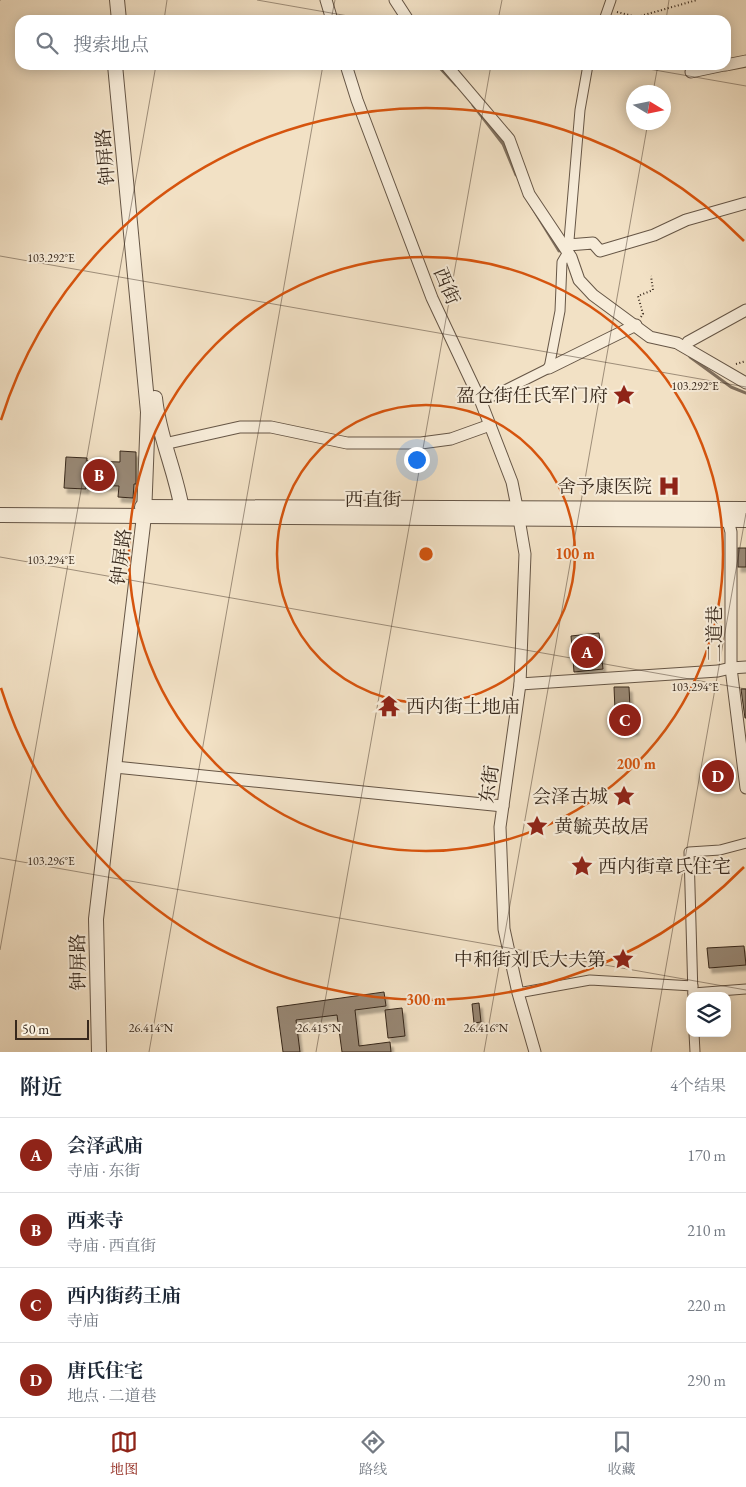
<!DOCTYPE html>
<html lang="zh">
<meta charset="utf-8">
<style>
:root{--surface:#fff;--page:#f2f2f3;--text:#1f2937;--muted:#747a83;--line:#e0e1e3;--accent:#8f2418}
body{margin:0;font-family:"EB Garamond","Noto Serif SC",serif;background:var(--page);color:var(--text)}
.controls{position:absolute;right:15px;bottom:15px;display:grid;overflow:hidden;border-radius:10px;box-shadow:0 2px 12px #0003}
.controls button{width:45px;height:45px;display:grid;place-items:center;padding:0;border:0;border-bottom:1px solid var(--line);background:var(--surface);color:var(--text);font:25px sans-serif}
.compass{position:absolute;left:626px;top:85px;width:45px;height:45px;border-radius:50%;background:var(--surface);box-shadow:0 2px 12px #0003;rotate:100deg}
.scale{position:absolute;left:15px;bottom:12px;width:74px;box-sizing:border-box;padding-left:5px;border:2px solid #37281c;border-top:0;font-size:14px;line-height:18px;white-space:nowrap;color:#37281c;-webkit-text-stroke:4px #f7ecd9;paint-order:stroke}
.you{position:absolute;left:416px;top:459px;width:18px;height:18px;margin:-12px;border:4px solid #fff;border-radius:50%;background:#1a73e8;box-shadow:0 0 0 8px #1a73e833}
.badge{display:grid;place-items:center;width:32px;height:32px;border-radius:50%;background:var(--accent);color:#fff;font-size:16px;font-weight:700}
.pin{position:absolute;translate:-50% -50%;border:2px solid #fff;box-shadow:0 1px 5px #0006}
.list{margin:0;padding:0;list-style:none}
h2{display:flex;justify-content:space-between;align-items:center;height:65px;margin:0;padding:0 20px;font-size:21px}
h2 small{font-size:16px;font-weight:400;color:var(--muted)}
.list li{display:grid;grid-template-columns:32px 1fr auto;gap:15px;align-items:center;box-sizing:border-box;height:75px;padding:0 20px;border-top:1px solid var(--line)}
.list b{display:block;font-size:19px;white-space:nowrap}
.list p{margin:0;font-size:16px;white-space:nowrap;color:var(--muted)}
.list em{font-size:16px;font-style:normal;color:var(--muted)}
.icon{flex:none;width:28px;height:28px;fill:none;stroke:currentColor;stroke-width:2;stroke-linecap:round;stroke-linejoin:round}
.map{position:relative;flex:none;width:746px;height:1052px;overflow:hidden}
.search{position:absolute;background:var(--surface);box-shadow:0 2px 12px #0003;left:15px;right:15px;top:15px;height:55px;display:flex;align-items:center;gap:12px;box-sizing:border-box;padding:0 18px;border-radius:15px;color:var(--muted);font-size:19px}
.sheet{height:365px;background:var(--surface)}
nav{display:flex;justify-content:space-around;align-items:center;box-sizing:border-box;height:70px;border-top:1px solid var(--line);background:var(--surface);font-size:14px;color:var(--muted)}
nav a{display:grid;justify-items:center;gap:2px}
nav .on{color:var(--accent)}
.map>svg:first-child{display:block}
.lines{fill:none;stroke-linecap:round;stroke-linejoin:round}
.stream{stroke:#81715f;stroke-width:3}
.building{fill:#988874;stroke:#37281c;filter:url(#shadow)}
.pedestrian-casing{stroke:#665646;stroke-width:11}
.minor-casing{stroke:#665646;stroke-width:13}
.tertiary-casing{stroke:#665646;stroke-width:16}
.path{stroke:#37281c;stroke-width:2;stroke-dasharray:1 2.5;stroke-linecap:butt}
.pedestrian{stroke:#f7ecd9;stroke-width:9}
.minor{stroke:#f7ecd9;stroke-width:11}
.tertiary{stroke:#f7ecd9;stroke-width:14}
.ticks{fill:none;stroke:#37281c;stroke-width:1;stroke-opacity:0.45}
.ring{fill:none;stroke:#d6540e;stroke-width:2.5}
.labels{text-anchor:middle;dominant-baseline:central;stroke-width:4;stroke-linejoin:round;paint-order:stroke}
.street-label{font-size:19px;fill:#37281c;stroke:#f7ecd9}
.poi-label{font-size:19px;fill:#37281c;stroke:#f7ecd9;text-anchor:end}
.ticks-label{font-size:12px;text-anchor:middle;fill:#37281c;stroke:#f7ecd9;stroke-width:4;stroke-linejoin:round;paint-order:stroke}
.centre{fill:#d6540e;stroke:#f7ecd9;stroke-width:2.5}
.ring-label{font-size:15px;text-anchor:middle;font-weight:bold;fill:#d6540e;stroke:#f7ecd9;stroke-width:4;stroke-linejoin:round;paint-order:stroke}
</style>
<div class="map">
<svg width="746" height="1052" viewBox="0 0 746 1052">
<defs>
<filter id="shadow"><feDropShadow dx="3" dy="5" stdDeviation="1" flood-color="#0004"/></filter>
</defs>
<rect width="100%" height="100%" fill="#f2e1c5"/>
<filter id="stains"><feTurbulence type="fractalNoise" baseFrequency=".004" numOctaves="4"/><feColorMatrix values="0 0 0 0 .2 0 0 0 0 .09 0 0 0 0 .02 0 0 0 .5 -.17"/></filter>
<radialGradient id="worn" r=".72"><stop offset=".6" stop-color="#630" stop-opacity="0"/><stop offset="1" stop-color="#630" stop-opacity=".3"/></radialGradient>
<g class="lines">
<!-- stream -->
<g class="stream">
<path d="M 437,65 L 456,85"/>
<path d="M 473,105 L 503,144 L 516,175"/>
<path d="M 527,199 L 559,251"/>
<path d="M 690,357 L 731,387 L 746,393"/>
</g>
</g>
<!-- building -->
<g class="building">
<path d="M 120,451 L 136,452 L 136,484 L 134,484 L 133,498 L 118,497 L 119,486 L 86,485 L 86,489 L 64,488 L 66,457 L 87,458 L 87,461 L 120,462 Z"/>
<rect x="738" y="548" width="8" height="19"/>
<path d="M 599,633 L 603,669 L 574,672 L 571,636 Z"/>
<path d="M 614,687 L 629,687 L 630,708 L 634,708 L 636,730 L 616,732 Z"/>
<path d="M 741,689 L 746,689 L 746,718 L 745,718 Z"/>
<path d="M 744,946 L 746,965 L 709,968 L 707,948 Z"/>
<path d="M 384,992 L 386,1006 L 355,1010 L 359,1046 L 390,1042 L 391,1052 L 342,1052 L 337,1015 L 296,1020 L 300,1052 L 283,1052 L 277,1007 Z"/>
<path d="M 479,1003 L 481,1022 L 474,1023 L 472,1004 Z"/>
<path d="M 402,1008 L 405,1036 L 388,1038 L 385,1010 Z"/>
</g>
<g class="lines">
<!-- pedestrian casing -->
<g class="pedestrian-casing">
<g id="pedestrian">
<path d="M 604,20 L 611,0"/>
<path d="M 481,402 L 549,368 L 560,311 L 562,262 L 568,252 L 580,110 L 588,65"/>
<path d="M 518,993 L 590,980 L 693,986"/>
<path d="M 693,993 L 746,989"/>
<path d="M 693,996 L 689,852 L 720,850 L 746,843"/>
<path d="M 694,1033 L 695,1052"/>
</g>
</g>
<!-- minor casing -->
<g class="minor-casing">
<g id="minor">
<path d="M 326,0 L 332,20"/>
<path d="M 395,0 L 408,20"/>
<path d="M 346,65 L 357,100 L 432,298 L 481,402 L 512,482 L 517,507 L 525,554 L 520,684 L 500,827 L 504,929 L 518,993 L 535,1052"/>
<path d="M 446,65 L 509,139 L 529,194 L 571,257 L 579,280 L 593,295 L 650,337 L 677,343 L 746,383"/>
<path d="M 726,65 L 746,61"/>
<path d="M 691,72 L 724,65"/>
<path d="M 568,245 L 593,243 L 600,251 L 654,235 L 686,220 L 746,203"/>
<path d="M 685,347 L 688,342 L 746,310"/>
<path d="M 549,368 L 636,325"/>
<path d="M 164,444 L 240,427 L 271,427 L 347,443 L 421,443 L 451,439 L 490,425"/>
<path d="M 726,513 L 731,532 L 731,668 L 746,788"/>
<path d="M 520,684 L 718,671 L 731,668 L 746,667"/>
<path d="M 115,767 L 503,806"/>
</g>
</g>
<!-- tertiary casing -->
<g class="tertiary-casing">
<g id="tertiary">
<path d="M 117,0 L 119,20"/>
<path d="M 155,398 C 159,439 178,476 183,516"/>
<path d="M 142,507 L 746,509"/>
<path d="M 0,515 L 746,520"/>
<path d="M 99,1052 L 96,919 L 144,516 L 148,412 L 115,65"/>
</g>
</g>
<!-- path -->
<g class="path">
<path d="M 617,12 L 637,17 L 697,0"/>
<path d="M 641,317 L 643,314 L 638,296 L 653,290 L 651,276"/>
<path d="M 736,364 L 746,361"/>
</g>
<!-- pedestrian -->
<use href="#pedestrian" class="pedestrian"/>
<!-- minor -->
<use href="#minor" class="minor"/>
<!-- tertiary -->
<use href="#tertiary" class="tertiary"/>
</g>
<!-- ticks -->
<path class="ticks" d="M 257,0 L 371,20M 0,1 L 0,0M 164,20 L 167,0M 331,20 L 335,0M 498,20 L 502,0M 666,20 L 669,0M 626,65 L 746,86M 653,92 L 658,65M 0,256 L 746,387M 0,557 L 746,689M 0,858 L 746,990M 0,950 L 156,65M 149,1052 L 323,65M 316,1052 L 491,65M 484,1052 L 648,122M 651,1052 L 746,513"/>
<!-- distance rings -->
<g class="ring">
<circle cx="426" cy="554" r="149"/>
<circle cx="426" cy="554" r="297"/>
<path d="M744 867A446 446 0 0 1 1 688M1 420A446 446 0 0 1 744 241"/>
</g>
<!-- icons -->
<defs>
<g id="sight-bare" transform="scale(1.725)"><path d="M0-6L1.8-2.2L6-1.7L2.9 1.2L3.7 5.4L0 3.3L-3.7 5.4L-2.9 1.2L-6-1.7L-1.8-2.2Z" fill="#8f2418" stroke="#f7ecd9" stroke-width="2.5" paint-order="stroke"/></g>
<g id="hospital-bare" transform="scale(1.725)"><path d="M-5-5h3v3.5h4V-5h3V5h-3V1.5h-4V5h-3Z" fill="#8f2418" stroke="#f7ecd9" stroke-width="2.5" paint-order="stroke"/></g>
<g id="temple-bare" transform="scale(1.725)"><path d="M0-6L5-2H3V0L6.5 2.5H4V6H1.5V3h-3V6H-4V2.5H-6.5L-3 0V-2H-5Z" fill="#8f2418" stroke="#f7ecd9" stroke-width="2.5" paint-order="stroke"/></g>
</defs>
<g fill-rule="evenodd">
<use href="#sight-bare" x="624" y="395"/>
<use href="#hospital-bare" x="669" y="486"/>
<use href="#temple-bare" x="389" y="706"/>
<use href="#sight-bare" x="624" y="796"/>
<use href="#sight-bare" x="537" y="826"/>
<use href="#sight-bare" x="582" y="866"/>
<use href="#sight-bare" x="623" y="959"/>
</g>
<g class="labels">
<!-- street labels -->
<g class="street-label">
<text transform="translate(105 157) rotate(-95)">钟屏路</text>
<text transform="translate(447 286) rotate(67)">西街</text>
<text x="373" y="499">西直街</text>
<text transform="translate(121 557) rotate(-83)">钟屏路</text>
<text transform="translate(714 634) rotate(-90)">二道巷</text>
<text transform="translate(489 784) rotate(-82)">东街</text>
<text transform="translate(78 962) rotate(-91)">钟屏路</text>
</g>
<!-- poi labels -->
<g class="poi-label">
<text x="608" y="395">盈仓街任氏军门府</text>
<text x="652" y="486">舍予康医院</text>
<text x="406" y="706" text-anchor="start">西内街土地庙</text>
<text x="608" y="796">会泽古城</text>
<text x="554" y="826" text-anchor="start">黄毓英故居</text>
<text x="598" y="866" text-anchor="start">西内街章氏住宅</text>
<text x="606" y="959">中和街刘氏大夫第</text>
</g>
</g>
<g class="ticks-label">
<text x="51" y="262">103.292°E</text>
<text x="695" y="390">103.292°E</text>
<text x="51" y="564">103.294°E</text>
<text x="695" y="691">103.294°E</text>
<text x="51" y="865">103.296°E</text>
<text x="151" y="1032">26.414°N</text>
<text x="319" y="1032">26.415°N</text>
<text x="486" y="1032">26.416°N</text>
</g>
<circle cx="426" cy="554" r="8" class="centre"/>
<g class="ring-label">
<text x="575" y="559">100 m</text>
<text x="636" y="769">200 m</text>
<text x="426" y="1005">300 m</text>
</g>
<rect width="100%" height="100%" filter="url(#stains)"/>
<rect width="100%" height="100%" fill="url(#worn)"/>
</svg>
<div class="controls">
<button><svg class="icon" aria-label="layers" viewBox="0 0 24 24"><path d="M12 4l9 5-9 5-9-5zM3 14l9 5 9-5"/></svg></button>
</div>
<svg class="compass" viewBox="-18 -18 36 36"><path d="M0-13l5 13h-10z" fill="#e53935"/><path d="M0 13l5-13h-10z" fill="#747a83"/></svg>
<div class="scale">50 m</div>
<div class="you"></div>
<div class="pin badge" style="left:587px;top:652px">A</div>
<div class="pin badge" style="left:99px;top:475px">B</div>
<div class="pin badge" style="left:625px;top:720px">C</div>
<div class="pin badge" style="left:718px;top:776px">D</div>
<div class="search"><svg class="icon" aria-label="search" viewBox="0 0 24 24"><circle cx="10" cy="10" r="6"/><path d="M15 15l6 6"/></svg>搜索地点</div>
</div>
<section class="sheet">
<h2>附近<small>4个结果</small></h2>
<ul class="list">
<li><span class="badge">A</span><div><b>会泽武庙</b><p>寺庙 · 东街</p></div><em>170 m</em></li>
<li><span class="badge">B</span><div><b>西来寺</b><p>寺庙 · 西直街</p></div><em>210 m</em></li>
<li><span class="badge">C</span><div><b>西内街药王庙</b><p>寺庙</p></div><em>220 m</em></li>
<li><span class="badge">D</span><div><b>唐氏住宅</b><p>地点 · 二道巷</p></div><em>290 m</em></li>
</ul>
</section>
<nav>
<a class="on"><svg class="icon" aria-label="map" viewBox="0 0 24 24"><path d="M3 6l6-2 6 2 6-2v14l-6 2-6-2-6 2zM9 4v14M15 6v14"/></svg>地图</a>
<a><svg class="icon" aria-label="directions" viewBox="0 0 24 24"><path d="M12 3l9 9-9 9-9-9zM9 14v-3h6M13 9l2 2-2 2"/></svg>路线</a>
<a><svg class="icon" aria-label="saved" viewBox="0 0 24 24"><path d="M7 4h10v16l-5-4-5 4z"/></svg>收藏</a>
</nav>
